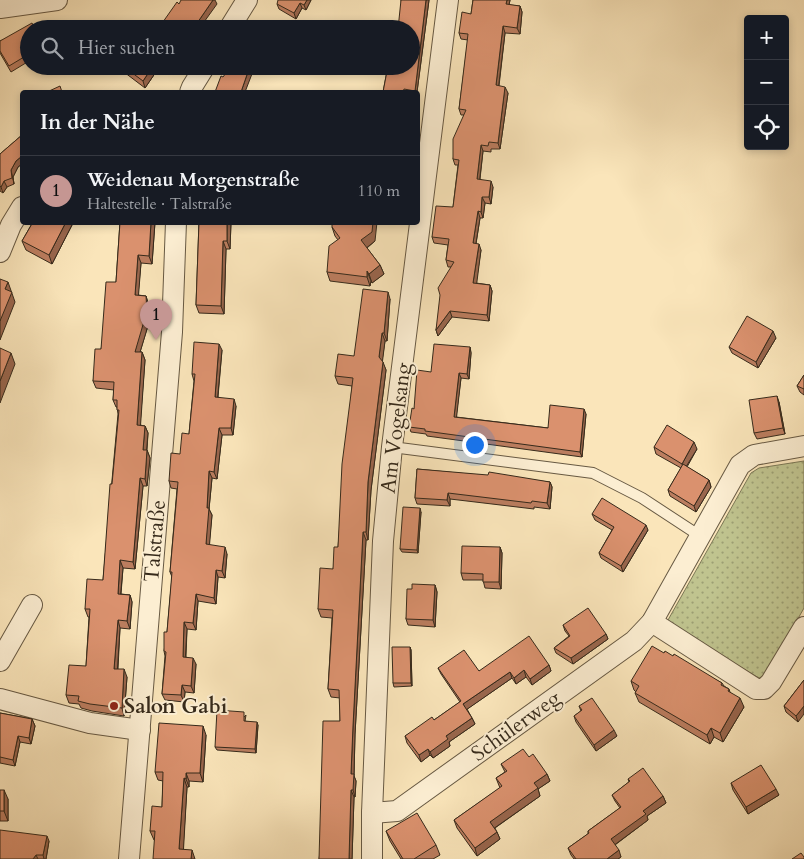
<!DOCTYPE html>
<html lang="de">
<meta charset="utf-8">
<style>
:root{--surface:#171b24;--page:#242831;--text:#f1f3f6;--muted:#9ea1a6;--line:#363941;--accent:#c59692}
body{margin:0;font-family:Cardo,serif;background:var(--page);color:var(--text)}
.controls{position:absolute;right:15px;top:15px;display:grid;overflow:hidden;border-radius:5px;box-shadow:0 2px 8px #0003}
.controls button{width:45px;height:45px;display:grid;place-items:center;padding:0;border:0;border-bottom:1px solid var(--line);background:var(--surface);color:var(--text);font:25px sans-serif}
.you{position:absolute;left:474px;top:444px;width:18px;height:18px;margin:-12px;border:4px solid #fff;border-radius:50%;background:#1a73e8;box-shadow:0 0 0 8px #1a73e833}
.badge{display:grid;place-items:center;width:32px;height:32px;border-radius:50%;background:var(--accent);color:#111;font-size:16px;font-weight:700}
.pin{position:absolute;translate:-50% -41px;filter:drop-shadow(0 1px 2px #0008)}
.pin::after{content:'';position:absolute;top:26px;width:18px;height:15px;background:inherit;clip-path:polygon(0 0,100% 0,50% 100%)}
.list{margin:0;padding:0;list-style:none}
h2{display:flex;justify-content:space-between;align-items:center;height:65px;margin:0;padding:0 20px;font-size:21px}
h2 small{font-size:16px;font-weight:400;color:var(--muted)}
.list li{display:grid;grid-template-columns:32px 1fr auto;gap:15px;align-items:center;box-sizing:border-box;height:70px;padding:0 20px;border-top:1px solid var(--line)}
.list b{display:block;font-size:19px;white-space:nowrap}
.list p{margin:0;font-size:16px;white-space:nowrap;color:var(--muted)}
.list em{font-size:16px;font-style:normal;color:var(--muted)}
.icon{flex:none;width:28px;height:28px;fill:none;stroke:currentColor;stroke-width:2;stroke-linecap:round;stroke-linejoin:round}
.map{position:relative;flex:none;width:804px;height:859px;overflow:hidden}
.search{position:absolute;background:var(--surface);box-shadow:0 2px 8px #0003;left:20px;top:20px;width:400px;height:55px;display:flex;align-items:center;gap:12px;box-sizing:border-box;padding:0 18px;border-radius:28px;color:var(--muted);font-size:19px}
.panel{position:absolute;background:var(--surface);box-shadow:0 2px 8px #0003;left:20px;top:90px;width:400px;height:135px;border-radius:5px}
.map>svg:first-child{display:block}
.grass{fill:url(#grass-dots);stroke:#7b7755}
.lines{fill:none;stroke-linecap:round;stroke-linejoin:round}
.service-casing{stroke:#675943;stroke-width:12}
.minor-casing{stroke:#675943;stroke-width:22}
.service{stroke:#fceed2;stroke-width:10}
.minor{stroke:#fceed2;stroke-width:20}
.wall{fill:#bb7d5f;stroke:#362a1b}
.shaded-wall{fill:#99664d;stroke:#362a1b}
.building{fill:#da916e;stroke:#362a1b}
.poi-dot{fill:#8f2418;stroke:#fceed2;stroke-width:2}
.labels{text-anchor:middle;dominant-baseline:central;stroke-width:4;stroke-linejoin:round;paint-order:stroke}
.street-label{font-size:21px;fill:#362a1b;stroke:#fceed2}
.poi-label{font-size:21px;font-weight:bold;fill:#362a1b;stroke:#fceed2;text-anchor:start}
</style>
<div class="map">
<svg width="804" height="859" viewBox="0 0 804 859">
<defs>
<pattern id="grass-dots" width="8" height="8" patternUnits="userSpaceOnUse" patternTransform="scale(1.25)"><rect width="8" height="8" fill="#c0c48f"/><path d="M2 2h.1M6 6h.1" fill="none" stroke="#9d9f74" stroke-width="1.8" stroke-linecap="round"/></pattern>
</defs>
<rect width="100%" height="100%" fill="#fae5ba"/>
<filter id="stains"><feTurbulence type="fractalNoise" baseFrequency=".004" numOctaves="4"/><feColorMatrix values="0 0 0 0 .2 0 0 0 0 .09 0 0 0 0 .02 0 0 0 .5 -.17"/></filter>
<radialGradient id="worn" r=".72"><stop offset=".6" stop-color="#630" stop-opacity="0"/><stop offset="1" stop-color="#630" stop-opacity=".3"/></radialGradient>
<!-- grass -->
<path class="grass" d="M 804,461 L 804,608 L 766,675 L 759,678 L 673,627 L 668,620 L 751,473 L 759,468 Z"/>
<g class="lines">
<!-- service casing -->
<g class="service-casing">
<path id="service" d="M 392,447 L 593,473 L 642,498 L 700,536"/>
</g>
<!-- minor casing -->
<g class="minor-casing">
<g id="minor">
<path d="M 0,8 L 57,0"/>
<path d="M 229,29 L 247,0"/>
<path d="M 190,92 L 192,87 L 205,66"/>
<path d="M 0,252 L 11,225 L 22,207"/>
<path d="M 652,622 L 756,689 L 764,689 L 771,682 L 804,627"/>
<path d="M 0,661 L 32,605"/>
<path d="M 0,699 L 90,723 L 140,730"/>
<path d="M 372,813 L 397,811 L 634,641 L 652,622 L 740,465 L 754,455 L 804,446"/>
<path d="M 129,859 L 172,332 L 176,222"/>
<path d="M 372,859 L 372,813 L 383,541 L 392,447 L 448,0"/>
</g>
</g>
<!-- service -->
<use href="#service" class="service"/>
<!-- minor -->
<use href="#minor" class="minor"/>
</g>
<!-- wall -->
<g class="wall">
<path d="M 311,0 L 306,10 L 302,8 L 296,19 L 279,9 L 277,4 Z"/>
<path d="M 401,0 L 429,0 L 417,92 L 383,92 L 387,71 L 378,70 L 377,66 L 411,66 Z"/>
<path d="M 473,0 L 510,0 L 509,5 L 520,6 L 522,12 L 520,34 L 505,33 L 499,86 L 508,93 L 500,149 L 491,149 L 491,152 L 483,151 L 480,179 L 493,187 L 491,204 L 485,203 L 483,218 L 480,218 L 476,244 L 481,250 L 476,283 L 490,285 L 492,291 L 489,321 L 452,317 L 438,336 L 436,330 L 451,267 L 448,267 L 446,260 L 448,245 L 434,243 L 432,237 L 453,207 L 458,165 L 455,165 L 453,159 L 464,115 L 461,115 L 459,109 L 468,40 L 461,39 L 459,33 L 471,14 Z"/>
<path d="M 29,29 L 29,61 L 11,72 L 0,53 L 0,41 Z"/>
<path d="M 119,66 L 160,66 L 145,88 L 120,69 Z"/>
<path d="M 22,135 L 22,164 L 18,167 L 13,177 L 14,184 L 7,187 L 3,193 L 0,191 L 0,154 Z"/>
<path d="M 33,222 L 71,222 L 72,225 L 52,264 L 26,250 L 22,241 Z"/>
<path d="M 120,222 L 155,222 L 152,264 L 141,263 L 138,295 L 146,296 L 148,303 L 150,319 L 140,352 L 142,352 L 145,360 L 140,425 L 145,426 L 148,433 L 147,450 L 150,458 L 147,486 L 143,486 L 135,569 L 123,568 L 121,594 L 130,595 L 132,602 L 130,629 L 120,628 L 118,669 L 127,677 L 124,716 L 92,711 L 81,708 L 79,704 L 69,703 L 66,695 L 86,666 L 89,617 L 88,617 L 85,609 L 103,580 L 118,414 L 117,407 L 116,407 L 113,400 L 114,390 L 96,388 L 93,381 L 101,349 L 116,282 Z"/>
<path d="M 199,222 L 231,222 L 230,249 L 226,249 L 224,314 L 199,313 L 196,305 Z"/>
<path d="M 332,227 L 375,241 L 367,248 L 380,265 L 384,274 L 372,283 L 371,281 L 370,286 L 330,281 L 327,272 L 338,240 L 335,236 Z"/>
<path d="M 390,299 L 387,341 L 385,341 L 382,361 L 386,370 L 371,490 L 368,540 L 366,540 L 355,734 L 354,776 L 356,781 L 355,797 L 354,797 L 352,859 L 319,859 L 340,721 L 340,698 L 331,697 L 328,689 L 332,618 L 321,617 L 318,609 L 333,569 L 338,547 L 352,386 L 338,384 L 335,376 L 354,356 Z"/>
<path d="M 776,338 L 758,368 L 732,353 L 729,347 Z"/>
<path d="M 470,347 L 471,353 L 469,379 L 461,378 L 456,417 L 548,428 L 586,414 L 582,457 L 427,436 L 426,434 L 411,432 L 409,427 L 414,409 L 431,372 Z"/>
<path d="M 222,350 L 218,397 L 236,406 L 233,435 L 222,435 L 217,479 L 212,478 L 209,509 L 212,515 L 209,545 L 227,554 L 225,578 L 218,577 L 216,604 L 198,601 L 196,630 L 187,629 L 186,657 L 196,664 L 194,693 L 185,692 L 184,702 L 165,700 L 162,694 L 165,656 L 164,651 L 167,632 L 172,577 L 170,572 L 177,489 L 171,488 L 169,481 L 189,434 L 194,381 L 192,374 Z"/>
<path d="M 804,375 L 804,395 L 800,392 L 797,386 Z"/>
<path d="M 779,402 L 785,434 L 757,439 L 754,433 Z"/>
<path d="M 654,447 L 697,449 L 687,467 L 709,480 L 711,487 L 696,512 L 670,496 L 668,490 L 681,468 L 656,454 Z"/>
<path d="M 417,469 L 550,482 L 552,487 L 550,509 L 534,507 L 534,509 L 450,499 L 450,506 L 417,504 L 415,498 Z"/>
<path d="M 421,512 L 418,553 L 402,552 L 400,549 Z"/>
<path d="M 592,514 L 648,530 L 623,572 L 601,558 L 599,553 L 612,530 L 595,520 Z"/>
<path d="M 500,547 L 502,553 L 501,589 L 485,588 L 483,580 L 463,580 L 461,573 Z"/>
<path d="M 435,585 L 437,592 L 435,627 L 408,625 L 406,619 L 412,589 Z"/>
<path d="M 563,625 L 606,634 L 608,639 L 573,664 L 556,653 L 554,648 L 569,636 L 565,631 Z"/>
<path d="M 410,647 L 411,650 L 412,686 L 394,687 L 393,683 Z"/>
<path d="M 664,653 L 722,683 L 724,686 L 729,689 L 730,692 L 744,707 L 723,742 L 714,737 L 710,744 L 639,702 L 635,693 L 636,692 L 634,690 L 631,681 Z"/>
<path d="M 549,665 L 551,671 L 532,685 L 526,677 L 516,684 L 512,678 L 467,709 L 472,718 L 475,724 L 449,742 L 450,746 L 433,758 L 430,755 L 421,762 L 407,743 L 405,736 L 434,720 L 460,702 L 441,674 L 438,668 L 479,671 Z"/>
<path d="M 804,680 L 798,722 L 786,712 L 784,706 Z"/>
<path d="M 579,706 L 617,736 L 596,751 L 576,722 L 574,716 L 581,711 Z"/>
<path d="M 0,713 L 32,719 L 35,726 L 31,744 L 20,742 L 15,766 L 0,763 Z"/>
<path d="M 246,715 L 245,721 L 258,725 L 256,753 L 217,750 L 215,747 Z"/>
<path d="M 206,735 L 203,782 L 189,781 L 189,787 L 187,787 L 183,849 L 195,859 L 154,840 L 150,831 L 162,807 L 163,781 L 158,780 L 155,772 Z"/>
<path d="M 529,757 L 547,774 L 550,781 L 538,789 L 540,796 L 495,828 L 500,839 L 477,856 L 457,828 L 454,820 L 500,788 L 496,778 L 505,772 L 501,764 Z"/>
<path d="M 628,779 L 663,796 L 666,803 L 647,816 L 648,820 L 615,845 L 621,857 L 618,859 L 574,859 L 571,855 L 568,848 L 588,834 L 588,831 L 620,808 L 615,801 L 612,795 L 629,782 Z"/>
<path d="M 731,783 L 779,795 L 748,814 L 733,790 Z"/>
<path d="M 0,790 L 8,799 L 8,821 L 0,821 Z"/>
<path d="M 386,831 L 436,845 L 440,855 L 433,859 L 401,859 L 390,841 Z"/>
<path d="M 49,841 L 46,859 L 0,859 Z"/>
</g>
<!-- shaded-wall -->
<g class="shaded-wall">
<path d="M 213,0 L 215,0 L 217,4 L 199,29 L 193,29 Z"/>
<path d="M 307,0 L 311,0 L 306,10 L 304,5 Z"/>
<path d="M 426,0 L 429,0 L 417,92 L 415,92 L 415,91 Z"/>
<path d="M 507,0 L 510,0 L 508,10 L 506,4 Z"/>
<path d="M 300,3 L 302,8 L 296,19 L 294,13 Z"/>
<path d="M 520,6 L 522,12 L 520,34 L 517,28 Z"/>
<path d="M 503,26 L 505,33 L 498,91 L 496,85 Z"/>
<path d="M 153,66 L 160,66 L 145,88 L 143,81 Z"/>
<path d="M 250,66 L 255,66 L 245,92 L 241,92 Z"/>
<path d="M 505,87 L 508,93 L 500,149 L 498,143 Z"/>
<path d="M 481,145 L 483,151 L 479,185 L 477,179 Z"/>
<path d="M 22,156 L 22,164 L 18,167 L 13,177 L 14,184 L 11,170 L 16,161 Z"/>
<path d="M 4,181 L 7,187 L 3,193 L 1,187 Z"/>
<path d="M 491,181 L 493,187 L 491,204 L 489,197 Z"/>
<path d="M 482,197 L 485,203 L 483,218 L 481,212 Z"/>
<path d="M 478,211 L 480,218 L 475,249 L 473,243 Z"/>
<path d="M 66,222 L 71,222 L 72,225 L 52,264 L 49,255 Z"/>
<path d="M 151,222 L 155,222 L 152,264 L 149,256 Z"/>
<path d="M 227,222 L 231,222 L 230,249 L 227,241 Z"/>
<path d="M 373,222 L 377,222 L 375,241 L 365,249 L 361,240 Z"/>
<path d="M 223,241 L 226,249 L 224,314 L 221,306 Z"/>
<path d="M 479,244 L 481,250 L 476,289 L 473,283 Z"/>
<path d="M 138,255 L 141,263 L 138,302 L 135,295 Z"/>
<path d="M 380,265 L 384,274 L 372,283 L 369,274 Z"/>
<path d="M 367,271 L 371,281 L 370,286 L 367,277 Z"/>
<path d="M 8,282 L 15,302 L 0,340 L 0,321 L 5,289 Z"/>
<path d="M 490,285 L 492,291 L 489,321 L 487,315 Z"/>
<path d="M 388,292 L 390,299 L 387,341 L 384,333 Z"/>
<path d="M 146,296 L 148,303 L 150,319 L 138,359 L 135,352 Z"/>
<path d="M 450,311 L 452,317 L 438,336 L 436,330 Z"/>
<path d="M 773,331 L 776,338 L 758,368 L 756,362 Z"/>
<path d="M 382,333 L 385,341 L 382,365 L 379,357 Z"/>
<path d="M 219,344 L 222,350 L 217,404 L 215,397 Z"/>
<path d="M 470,347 L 471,353 L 469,379 L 467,374 Z"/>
<path d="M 142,352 L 145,360 L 140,433 L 137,425 Z"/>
<path d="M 11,353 L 15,364 L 0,403 L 0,381 Z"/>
<path d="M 383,362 L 386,370 L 371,490 L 368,540 L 366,532 L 368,482 Z"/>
<path d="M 459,373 L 461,378 L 456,422 L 454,417 Z"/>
<path d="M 777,396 L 779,402 L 785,434 L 783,428 Z"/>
<path d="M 234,399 L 236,406 L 233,435 L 231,428 Z"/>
<path d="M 584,409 L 586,414 L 582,457 L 580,452 Z"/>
<path d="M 145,426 L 148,433 L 146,457 L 143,450 Z"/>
<path d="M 219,428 L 222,435 L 217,479 L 214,472 Z"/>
<path d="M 694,442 L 697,449 L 684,470 L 682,464 Z"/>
<path d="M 147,450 L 150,458 L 147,486 L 145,479 Z"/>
<path d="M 209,471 L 212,478 L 209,509 L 212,515 L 209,551 L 206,544 L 207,508 Z"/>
<path d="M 140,478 L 143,486 L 135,569 L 133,562 Z"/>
<path d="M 709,480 L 711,487 L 696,512 L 694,506 Z"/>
<path d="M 550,482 L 552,487 L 550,509 L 547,503 Z"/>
<path d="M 448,493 L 450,499 L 450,506 L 447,500 Z"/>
<path d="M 420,508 L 421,512 L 418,553 L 417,550 Z"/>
<path d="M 646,525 L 648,530 L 623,572 L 621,566 Z"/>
<path d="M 363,532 L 366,540 L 355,734 L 354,776 L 356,781 L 355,797 L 353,790 L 351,774 L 353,726 Z"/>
<path d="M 225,547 L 227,554 L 225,578 L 222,571 Z"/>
<path d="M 500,547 L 502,553 L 501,589 L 499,582 Z"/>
<path d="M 120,560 L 123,568 L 120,601 L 118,594 Z"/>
<path d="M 216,570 L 218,577 L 216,604 L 214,598 Z"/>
<path d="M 435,585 L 437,592 L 435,627 L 433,620 Z"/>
<path d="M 196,594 L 198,601 L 196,630 L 193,623 Z"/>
<path d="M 130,595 L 132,602 L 130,629 L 127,621 Z"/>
<path d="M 118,620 L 120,628 L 117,676 L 114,669 Z"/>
<path d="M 184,622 L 187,629 L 185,663 L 183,657 Z"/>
<path d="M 606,634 L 608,639 L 573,664 L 571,658 Z"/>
<path d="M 410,647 L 411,650 L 412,686 L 411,683 Z"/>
<path d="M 193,658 L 196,664 L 194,693 L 191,686 Z"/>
<path d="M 549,665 L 551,671 L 532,685 L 530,679 Z"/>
<path d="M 124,669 L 127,677 L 124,716 L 122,708 Z"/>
<path d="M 524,670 L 526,677 L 516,684 L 514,678 Z"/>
<path d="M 510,672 L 512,678 L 466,710 L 463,704 Z"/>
<path d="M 182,685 L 185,692 L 184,702 L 181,695 Z"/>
<path d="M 740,698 L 744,707 L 723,742 L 720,733 Z"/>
<path d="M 804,706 L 804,714 L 798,722 L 796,716 Z"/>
<path d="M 472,718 L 475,724 L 449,742 L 450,746 L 433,758 L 430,752 L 446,736 Z"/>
<path d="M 32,719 L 35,726 L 31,744 L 29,738 Z"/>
<path d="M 257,722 L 258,725 L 256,753 L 255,749 Z"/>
<path d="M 203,726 L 206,735 L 203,782 L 200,773 Z"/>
<path d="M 711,728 L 714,737 L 710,744 L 707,735 Z"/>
<path d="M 614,730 L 617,736 L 596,751 L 594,745 Z"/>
<path d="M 18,736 L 20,742 L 15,766 L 13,760 Z"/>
<path d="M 428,749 L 430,755 L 421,762 L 419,755 Z"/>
<path d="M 186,773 L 189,781 L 189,787 L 186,779 Z"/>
<path d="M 547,774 L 550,781 L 538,789 L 540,796 L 493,829 L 490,822 L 534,783 Z"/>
<path d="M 184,778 L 187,787 L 183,858 L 179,849 Z"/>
<path d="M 776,789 L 779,795 L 748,814 L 746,807 Z"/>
<path d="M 4,790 L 8,799 L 8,821 L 4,811 Z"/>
<path d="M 351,790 L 354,797 L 352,859 L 349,859 Z"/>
<path d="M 663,796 L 666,803 L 647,816 L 648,820 L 613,846 L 611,839 L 643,811 Z"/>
<path d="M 497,832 L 500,839 L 477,856 L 475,848 Z"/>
<path d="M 47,836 L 49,841 L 46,859 L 44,859 L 43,855 Z"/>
<path d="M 192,850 L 195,859 L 191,859 Z"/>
<path d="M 619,850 L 621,857 L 618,859 L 607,859 Z"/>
<path d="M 36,855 L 38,859 L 33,859 Z"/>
</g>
<!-- building -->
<g class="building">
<path d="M 181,0 L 213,0 L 193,29 L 158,29 L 177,2 L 179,4 Z"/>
<path d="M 278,0 L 307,0 L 304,5 L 300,3 L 294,13 L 277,4 Z"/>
<path d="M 401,0 L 426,0 L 415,91 L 404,89 L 403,92 L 383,92 L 388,66 L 411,66 L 411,29 L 398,29 Z"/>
<path d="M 473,0 L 507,0 L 506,4 L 520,6 L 517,28 L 503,26 L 496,85 L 505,87 L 498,143 L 489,142 L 488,146 L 481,145 L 477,179 L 491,181 L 489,197 L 482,197 L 481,212 L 478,211 L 473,243 L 479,244 L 473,283 L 490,285 L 487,315 L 450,311 L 436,330 L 440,295 L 438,288 L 454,262 L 446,260 L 449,239 L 432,237 L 436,206 L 453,207 L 459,160 L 453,159 L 453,139 L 466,110 L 459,109 L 468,34 L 459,33 L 462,12 L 471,14 Z"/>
<path d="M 32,23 L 35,29 L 29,29 L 29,54 L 9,66 L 0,51 L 0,41 Z"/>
<path d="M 259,25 L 264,27 L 264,29 L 257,29 Z"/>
<path d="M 123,66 L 153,66 L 143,81 Z"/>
<path d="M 231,66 L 250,66 L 241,92 L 215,92 L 221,76 L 223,77 Z"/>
<path d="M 60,86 L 62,92 L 47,92 Z"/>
<path d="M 22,135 L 22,156 L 16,161 L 11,170 L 12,178 L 4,181 L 1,187 L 0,186 L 0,154 Z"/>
<path d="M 33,222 L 66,222 L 49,255 L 22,241 Z"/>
<path d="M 120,222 L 151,222 L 149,256 L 138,255 L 135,295 L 146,296 L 147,311 L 135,352 L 142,352 L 137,425 L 145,426 L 143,450 L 147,450 L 145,479 L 140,478 L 133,562 L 120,560 L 118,594 L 130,595 L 127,621 L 118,620 L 114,669 L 124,669 L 122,708 L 90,704 L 78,701 L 79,696 L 66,695 L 69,665 L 86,666 L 90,609 L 85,609 L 87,579 L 103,580 L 110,484 L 112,484 L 119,410 L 117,410 L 117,400 L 113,400 L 114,382 L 93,381 L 95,349 L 101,349 L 106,282 L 116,282 Z"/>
<path d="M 199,222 L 227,222 L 227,241 L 223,241 L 221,306 L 196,305 Z"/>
<path d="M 332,222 L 373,222 L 372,232 L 361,240 L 380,265 L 369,274 L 367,271 L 367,277 L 327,272 L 329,246 L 340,238 L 332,227 Z"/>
<path d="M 0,279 L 8,282 L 5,289 L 12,292 L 0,321 Z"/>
<path d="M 363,289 L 388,292 L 384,333 L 382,333 L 379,357 L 383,362 L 368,482 L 366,532 L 363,532 L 353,726 L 351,774 L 354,774 L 353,790 L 351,790 L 349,859 L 319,859 L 323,721 L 340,721 L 339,690 L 328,689 L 333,610 L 318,609 L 320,568 L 333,569 L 334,547 L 338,547 L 342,464 L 353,378 L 335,376 L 338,354 L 354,356 Z"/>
<path d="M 747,316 L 773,331 L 756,362 L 729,347 Z"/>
<path d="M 194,342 L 219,344 L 215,397 L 234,399 L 231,428 L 219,428 L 214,472 L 209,471 L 207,508 L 209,508 L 206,544 L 225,547 L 222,571 L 216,570 L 214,598 L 196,594 L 193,623 L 184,622 L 183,657 L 193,658 L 191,686 L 182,685 L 181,695 L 162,694 L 166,652 L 164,651 L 164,632 L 167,632 L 172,572 L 170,572 L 178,482 L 169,481 L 171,453 L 180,454 L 182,433 L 189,434 L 195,374 L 192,374 Z"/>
<path d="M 434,344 L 470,347 L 467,374 L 459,373 L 454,417 L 548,428 L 550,405 L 584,409 L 580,452 L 425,431 L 425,429 L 409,427 L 412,408 L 414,409 L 417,370 L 431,372 Z"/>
<path d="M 0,348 L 11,353 L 0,381 Z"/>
<path d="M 804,375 L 804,389 L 797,386 Z"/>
<path d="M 777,396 L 783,428 L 754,433 L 749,400 Z"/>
<path d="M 667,425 L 694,442 L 682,464 L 654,447 Z"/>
<path d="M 683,464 L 709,480 L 694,506 L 668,490 Z"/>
<path d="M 417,469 L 488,475 L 489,472 L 550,482 L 547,503 L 532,501 L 531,503 L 448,493 L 447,500 L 415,498 Z"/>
<path d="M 602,498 L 646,525 L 621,566 L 599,553 L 614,527 L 592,514 Z"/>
<path d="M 403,507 L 420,508 L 417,550 L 400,549 Z"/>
<path d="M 462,546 L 500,547 L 499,582 L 483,582 L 483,574 L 461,573 Z"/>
<path d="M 412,584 L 435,585 L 433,620 L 406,619 L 407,589 L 412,589 Z"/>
<path d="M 588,608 L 606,634 L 571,658 L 554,648 L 570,636 L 563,625 Z"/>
<path d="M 529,636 L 549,665 L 530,679 L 524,670 L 514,678 L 510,672 L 463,704 L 472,718 L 446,736 L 448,739 L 430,752 L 428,749 L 419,755 L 405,736 L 432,717 L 434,720 L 461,701 L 438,668 L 464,650 L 479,671 Z"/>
<path d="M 652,646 L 664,653 L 665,651 L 673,656 L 674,654 L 722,683 L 721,685 L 729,689 L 728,691 L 740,698 L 720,733 L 711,728 L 707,735 L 635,693 L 639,686 L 631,681 Z"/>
<path d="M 392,647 L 410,647 L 411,683 L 393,683 Z"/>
<path d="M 804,680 L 804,706 L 796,716 L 784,706 Z"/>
<path d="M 592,698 L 614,730 L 594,745 L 574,716 L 582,710 L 579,706 Z"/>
<path d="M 217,710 L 244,712 L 244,721 L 257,722 L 255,749 L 215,747 Z"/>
<path d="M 0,713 L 32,719 L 29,738 L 18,736 L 13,760 L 0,757 Z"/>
<path d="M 159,723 L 203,726 L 200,773 L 186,773 L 186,779 L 184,778 L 179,849 L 192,850 L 191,859 L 153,859 L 155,831 L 150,831 L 152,806 L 162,807 L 163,772 L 155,772 Z"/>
<path d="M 523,749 L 529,757 L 533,754 L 547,774 L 534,783 L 538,788 L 490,822 L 497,832 L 475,848 L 454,820 L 502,786 L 496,778 L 507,771 L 501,764 Z"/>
<path d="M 761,765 L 776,789 L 746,807 L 731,783 Z"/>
<path d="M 643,768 L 663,796 L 643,811 L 646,814 L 611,839 L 619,850 L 607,859 L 576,859 L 568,848 L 589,833 L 588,831 L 621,807 L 612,795 L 630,781 L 628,779 Z"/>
<rect x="0" y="790" width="4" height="21"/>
<path d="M 417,813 L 436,845 L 414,859 L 403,859 L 386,831 Z"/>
<path d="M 0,830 L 47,836 L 43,855 L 36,855 L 33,859 L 0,859 Z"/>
<path d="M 801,853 L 804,857 L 804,859 L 792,859 Z"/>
</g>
<!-- markers -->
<circle class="poi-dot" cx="114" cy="706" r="5"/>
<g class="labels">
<!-- street labels -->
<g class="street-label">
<text transform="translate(396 428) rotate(-83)">Am Vogelsang</text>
<text transform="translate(155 541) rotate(-85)">Talstraße</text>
<text transform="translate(516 726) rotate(-36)">Schülerweg</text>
</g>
<!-- poi labels -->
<g class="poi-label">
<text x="124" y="706">Salon Gabi</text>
</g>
</g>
<rect width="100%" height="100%" filter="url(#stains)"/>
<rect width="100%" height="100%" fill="url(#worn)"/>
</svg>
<div class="controls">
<button>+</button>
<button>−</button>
<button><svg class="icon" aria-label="locate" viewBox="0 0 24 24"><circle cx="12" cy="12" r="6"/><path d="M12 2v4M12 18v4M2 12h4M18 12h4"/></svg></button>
</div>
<div class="you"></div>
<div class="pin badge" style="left:156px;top:340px">1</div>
<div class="search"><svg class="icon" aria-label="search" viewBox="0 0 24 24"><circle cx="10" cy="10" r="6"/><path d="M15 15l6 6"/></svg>Hier suchen</div>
<section class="panel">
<h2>In der Nähe<small></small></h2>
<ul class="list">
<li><span class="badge">1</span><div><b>Weidenau Morgenstraße</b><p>Haltestelle · Talstraße</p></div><em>110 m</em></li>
</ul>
</section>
</div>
